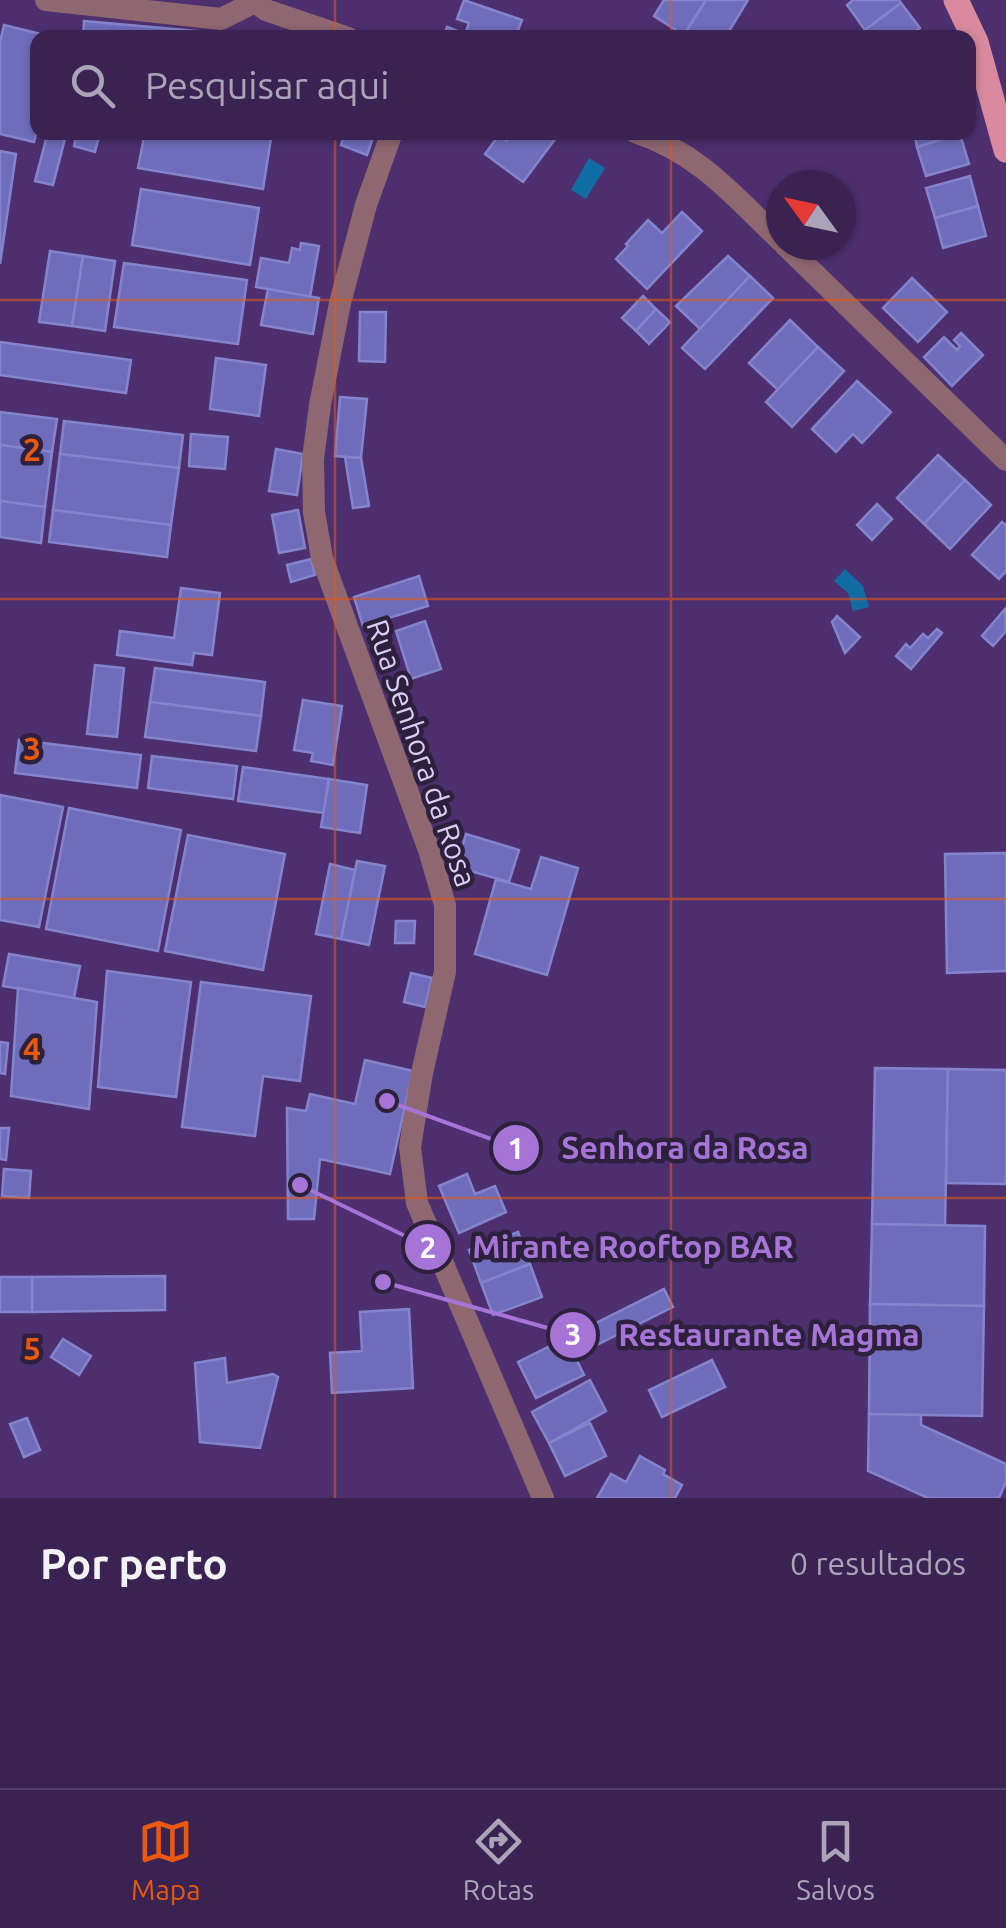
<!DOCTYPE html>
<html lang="pt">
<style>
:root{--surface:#3a2353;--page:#412b5a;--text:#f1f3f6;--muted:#aba4b8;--line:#54406a;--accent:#ea580c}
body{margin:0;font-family:Ubuntu,sans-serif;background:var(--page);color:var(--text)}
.compass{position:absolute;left:766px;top:170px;width:90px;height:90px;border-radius:50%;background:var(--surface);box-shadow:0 2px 8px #0004;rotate:303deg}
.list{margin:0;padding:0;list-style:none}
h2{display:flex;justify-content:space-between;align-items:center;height:130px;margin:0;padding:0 40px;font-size:42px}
h2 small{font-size:32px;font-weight:400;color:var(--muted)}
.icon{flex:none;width:55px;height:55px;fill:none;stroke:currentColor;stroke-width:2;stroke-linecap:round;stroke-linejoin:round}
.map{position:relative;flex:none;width:1006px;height:1498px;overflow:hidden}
.search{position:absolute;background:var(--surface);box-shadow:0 2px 8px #0004;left:30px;right:30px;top:30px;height:110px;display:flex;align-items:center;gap:25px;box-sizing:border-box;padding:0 35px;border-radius:20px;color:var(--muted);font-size:38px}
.sheet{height:290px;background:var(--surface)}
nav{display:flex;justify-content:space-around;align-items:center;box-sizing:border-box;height:140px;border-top:2px solid var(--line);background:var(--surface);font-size:28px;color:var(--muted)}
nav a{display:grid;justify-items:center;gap:5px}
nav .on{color:var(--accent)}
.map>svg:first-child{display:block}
.water{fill:#126ca4}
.building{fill:#6f6dbb;stroke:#8484cd;stroke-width:2.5}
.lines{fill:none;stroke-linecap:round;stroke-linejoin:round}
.minor{stroke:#8f6770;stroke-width:22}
.major{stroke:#d98a9e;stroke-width:25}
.grid{fill:none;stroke:#e8590c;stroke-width:2.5;stroke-opacity:0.55}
.labels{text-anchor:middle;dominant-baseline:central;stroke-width:9;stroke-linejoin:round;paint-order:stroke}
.street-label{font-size:30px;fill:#dbccf3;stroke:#2d203d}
.grid-label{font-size:32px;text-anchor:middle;font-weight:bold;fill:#e8590c;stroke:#2d203d;stroke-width:9;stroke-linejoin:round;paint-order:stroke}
.leader{fill:none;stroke:#a674d6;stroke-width:4}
.callout-dot{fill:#a674d6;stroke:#2d203d;stroke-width:4}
.mark-label{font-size:30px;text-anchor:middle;font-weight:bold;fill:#fff}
.callout-label{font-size:32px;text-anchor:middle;font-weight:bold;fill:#a674d6;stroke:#2d203d;stroke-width:9;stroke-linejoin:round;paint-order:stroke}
</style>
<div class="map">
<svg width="1006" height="1498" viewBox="0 0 1006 1498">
<rect width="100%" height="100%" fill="#4d2f6f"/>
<!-- water -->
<g class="water">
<path d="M 589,158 L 605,168 L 586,199 L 571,190 Z"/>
<path d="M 845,569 L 863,586 L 869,607 L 853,611 L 848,593 L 834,581 Z"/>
</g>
<!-- building -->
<g class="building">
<path d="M 464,0 L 522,20 L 515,38 L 443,38 L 447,27 L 465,34 L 469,23 L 457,19 Z"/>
<path d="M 664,0 L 706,0 L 684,35 L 654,16 Z"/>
<path d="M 706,0 L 748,0 L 725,38 L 688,38 L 684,35 Z"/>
<path d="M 853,0 L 899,0 L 901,3 L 865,30 L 847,5 Z"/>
<path d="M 901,3 L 920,28 L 907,38 L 871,38 L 865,30 Z"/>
<path d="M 84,21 L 229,34 L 229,38 L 83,38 Z"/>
<path d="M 4,25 L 57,38 L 38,38 L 38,126 L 34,142 L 0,134 L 0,42 Z"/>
<path d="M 48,132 L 100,132 L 95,152 L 74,146 L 76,137 L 66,135 L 53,185 L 35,181 Z"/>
<path d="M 145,132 L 272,132 L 263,189 L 138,168 Z"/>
<path d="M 345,132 L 375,132 L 367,155 L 341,145 Z"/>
<path d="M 513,132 L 559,134 L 523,182 L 485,154 L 499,135 L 507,141 Z"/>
<path d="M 914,132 L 960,132 L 960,134 L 917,147 Z"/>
<path d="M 960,134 L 969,164 L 926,176 L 917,147 Z"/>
<path d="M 0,151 L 16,154 L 0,264 Z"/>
<path d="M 970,176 L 978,206 L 935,218 L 926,188 Z"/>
<path d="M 141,189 L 259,208 L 250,265 L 132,245 Z"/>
<path d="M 978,206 L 986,236 L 943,248 L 935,218 Z"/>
<path d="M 682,212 L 702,231 L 647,289 L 616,259 L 628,246 L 626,244 L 648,220 L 662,233 Z"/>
<path d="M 301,243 L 319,246 L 310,297 L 256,287 L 261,258 L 289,263 L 292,248 L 300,250 Z"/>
<path d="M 50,251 L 83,256 L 72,326 L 39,322 Z"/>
<path d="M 83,256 L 115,261 L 105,331 L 72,326 Z"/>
<path d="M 728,256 L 750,276 L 700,329 L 676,306 Z"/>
<path d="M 124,263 L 247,280 L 238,344 L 114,327 Z"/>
<path d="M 750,276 L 773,298 L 705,369 L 682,348 Z"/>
<path d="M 912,278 L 947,312 L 918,342 L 883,308 Z"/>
<path d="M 268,289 L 319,298 L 313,334 L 261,325 Z"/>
<path d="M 643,296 L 656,309 L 636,331 L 622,318 Z"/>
<path d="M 656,309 L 670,322 L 649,344 L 636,331 Z"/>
<path d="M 360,312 L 386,312 L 385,362 L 359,361 Z"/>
<path d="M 790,320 L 818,347 L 778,390 L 749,363 Z"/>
<path d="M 961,333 L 983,355 L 952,386 L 924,357 L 944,337 L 957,350 L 960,346 L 954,340 Z"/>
<path d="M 0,342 L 131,360 L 126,393 L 0,375 Z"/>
<path d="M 818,347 L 844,371 L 792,427 L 766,402 Z"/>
<path d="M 216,358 L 266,365 L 259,416 L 210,409 Z"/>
<path d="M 857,381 L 891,412 L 862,443 L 853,434 L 836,452 L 812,429 Z"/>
<path d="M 340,397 L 367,399 L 361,458 L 335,456 Z"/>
<path d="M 0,412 L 57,419 L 52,452 L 0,445 Z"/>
<path d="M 64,421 L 183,435 L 179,468 L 60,454 Z"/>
<path d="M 191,434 L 228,437 L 225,469 L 189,466 Z"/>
<path d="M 0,445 L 52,452 L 45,507 L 0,501 Z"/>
<path d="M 276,449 L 303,454 L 297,495 L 269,491 Z"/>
<path d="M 60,454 L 179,468 L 171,525 L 53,510 Z"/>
<path d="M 938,455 L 965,480 L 924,524 L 897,498 Z"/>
<path d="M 345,457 L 361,458 L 369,506 L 353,508 Z"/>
<path d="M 965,480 L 991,505 L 950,549 L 924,524 Z"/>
<path d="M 0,501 L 45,507 L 41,543 L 0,537 Z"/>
<path d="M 877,504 L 892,519 L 872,540 L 857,525 Z"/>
<path d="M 53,510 L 171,525 L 167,557 L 49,542 Z"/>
<path d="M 298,510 L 305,548 L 279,553 L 272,515 Z"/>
<path d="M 1002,522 L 1006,525 L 1006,571 L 999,579 L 972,555 Z"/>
<path d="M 311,559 L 315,575 L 291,582 L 287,565 Z"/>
<path d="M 419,576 L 428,606 L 363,626 L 354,597 Z"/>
<path d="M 181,588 L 220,593 L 212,655 L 194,653 L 192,665 L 117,655 L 120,631 L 174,638 Z"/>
<path d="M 1005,609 L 1006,631 L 993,646 L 982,636 Z"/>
<path d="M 837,616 L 860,637 L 845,653 L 832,622 Z"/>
<path d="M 425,621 L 441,669 L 411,679 L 396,631 Z"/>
<path d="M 937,629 L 942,633 L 911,669 L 896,656 L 906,644 L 910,648 L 923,634 L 928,638 Z"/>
<path d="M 95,665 L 124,668 L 117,737 L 87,734 Z"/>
<path d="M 155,668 L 265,682 L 261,716 L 150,702 Z"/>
<path d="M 303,700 L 342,706 L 333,765 L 311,761 L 313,753 L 294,750 Z"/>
<path d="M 150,702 L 261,716 L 256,751 L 145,737 Z"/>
<path d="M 19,740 L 141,755 L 137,788 L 15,773 Z"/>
<path d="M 152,756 L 237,766 L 233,799 L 148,788 Z"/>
<path d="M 243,767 L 329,779 L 324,813 L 238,801 Z"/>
<path d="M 329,779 L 367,785 L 360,833 L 321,827 Z"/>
<path d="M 0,795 L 63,807 L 39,927 L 0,920 Z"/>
<path d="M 69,808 L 181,830 L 158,951 L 46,929 Z"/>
<path d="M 466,834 L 519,850 L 509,882 L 456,867 Z"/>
<path d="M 188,835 L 285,854 L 263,970 L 165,951 Z"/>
<path d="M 1006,853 L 1006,971 L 947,973 L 945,854 Z"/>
<path d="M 541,857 L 578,868 L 547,975 L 475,954 L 496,879 L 531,889 Z"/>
<path d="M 357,861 L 385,866 L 369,945 L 341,939 Z"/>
<path d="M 330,864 L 355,870 L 341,939 L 316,934 Z"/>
<path d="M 396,921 L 415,921 L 414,943 L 395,943 Z"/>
<path d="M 9,954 L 80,966 L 74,998 L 3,986 Z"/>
<path d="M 107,971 L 191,982 L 176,1097 L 98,1087 Z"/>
<path d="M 411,973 L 432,978 L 425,1007 L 404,1002 Z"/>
<path d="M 201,982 L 311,996 L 300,1081 L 263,1076 L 255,1136 L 182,1127 Z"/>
<path d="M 18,988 L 97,1002 L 89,1109 L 11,1096 Z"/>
<path d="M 0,1042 L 8,1043 L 5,1074 L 0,1073 Z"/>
<path d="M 365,1060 L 413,1071 L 390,1174 L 320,1159 L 314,1219 L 288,1219 L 287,1108 L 306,1111 L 310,1094 L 355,1104 Z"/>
<path d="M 875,1068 L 948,1069 L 945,1226 L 872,1224 Z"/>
<path d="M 948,1069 L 1006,1070 L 1006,1184 L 946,1183 Z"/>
<path d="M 0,1128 L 9,1128 L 6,1160 L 0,1159 Z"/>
<path d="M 4,1169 L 31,1171 L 29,1198 L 2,1196 Z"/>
<path d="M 467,1174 L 475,1194 L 495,1186 L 506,1212 L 459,1233 L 439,1186 Z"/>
<path d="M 872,1224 L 985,1226 L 984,1306 L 870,1304 Z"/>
<path d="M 518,1232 L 530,1264 L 481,1283 L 469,1250 Z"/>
<path d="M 530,1264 L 542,1297 L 493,1315 L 481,1283 Z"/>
<path d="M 165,1276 L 165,1310 L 32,1312 L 32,1277 Z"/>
<rect x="0" y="1277" width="32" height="35"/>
<path d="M 664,1289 L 673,1307 L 575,1356 L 584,1375 L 536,1398 L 518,1362 Z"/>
<path d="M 870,1304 L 984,1306 L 982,1416 L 869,1414 Z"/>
<path d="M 409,1309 L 413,1388 L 332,1393 L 330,1353 L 362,1351 L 360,1312 Z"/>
<path d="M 63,1339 L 91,1356 L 79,1375 L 51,1357 Z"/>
<path d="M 225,1358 L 227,1383 L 273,1374 L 278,1377 L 260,1448 L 200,1442 L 195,1363 Z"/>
<path d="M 712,1360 L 725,1387 L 662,1417 L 649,1390 Z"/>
<path d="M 590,1380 L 606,1411 L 549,1443 L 532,1412 Z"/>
<path d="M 869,1414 L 921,1415 L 921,1425 L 1006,1464 L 1006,1482 L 999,1498 L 928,1498 L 868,1471 Z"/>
<path d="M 27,1418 L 40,1450 L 24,1457 L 10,1424 Z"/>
<path d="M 590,1423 L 606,1456 L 565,1476 L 549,1443 Z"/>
<path d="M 640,1456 L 665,1470 L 663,1474 L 682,1485 L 675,1498 L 597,1498 L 611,1474 L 626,1482 Z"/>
</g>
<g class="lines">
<!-- minor -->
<g class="minor">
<path d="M 46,0 L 221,19 L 255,2"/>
<path d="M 253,0 L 266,10 L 348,38"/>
<path d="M 392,132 L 366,205 L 340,303 L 320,405 L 313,459 L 314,512 L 322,558 L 429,850 L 445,905 L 445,972 L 422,1073 L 410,1147 L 417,1203 L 543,1498"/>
<path d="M 635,132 C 699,153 734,196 781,241"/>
<path d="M 785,245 L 1006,460"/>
</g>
<!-- major -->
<path class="major" d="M 956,0 L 976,42 L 1006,150"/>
</g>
<!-- grid -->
<path class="grid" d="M 335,0 L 335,38M 671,0 L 671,38M 335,132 L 335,1498M 671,132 L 671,1498M 0,300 L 1006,300M 0,599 L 1006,599M 0,899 L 1006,899M 0,1198 L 1006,1198"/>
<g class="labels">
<!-- street labels -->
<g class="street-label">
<text transform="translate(422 753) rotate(71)">Rua Senhora da Rosa</text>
</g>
</g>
<g class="grid-label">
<text x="32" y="461">2</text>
<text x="32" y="760">3</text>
<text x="32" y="1060">4</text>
<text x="32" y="1360">5</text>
</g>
<!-- callouts -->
<path class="leader" d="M387 1101L516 1148M300 1185L428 1247M383 1282L573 1335"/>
<g class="callout-dot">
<circle cx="387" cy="1101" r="10"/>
<circle cx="300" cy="1185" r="10"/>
<circle cx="383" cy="1282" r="10"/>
<circle cx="516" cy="1148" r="25"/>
<circle cx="428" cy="1247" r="25"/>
<circle cx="573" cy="1335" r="25"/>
</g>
<g class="mark-label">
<text x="516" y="1159">1</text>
<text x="428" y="1258">2</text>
<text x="573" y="1345">3</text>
</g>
<g class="callout-label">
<text x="685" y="1159">Senhora da Rosa</text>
<text x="633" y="1258">Mirante Rooftop BAR</text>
<text x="769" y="1346">Restaurante Magma</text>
</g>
</svg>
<svg class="compass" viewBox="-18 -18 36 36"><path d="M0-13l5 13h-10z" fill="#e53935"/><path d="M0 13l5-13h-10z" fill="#aba4b8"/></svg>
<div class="search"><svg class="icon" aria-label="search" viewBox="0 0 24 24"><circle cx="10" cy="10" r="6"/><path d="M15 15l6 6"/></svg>Pesquisar aqui</div>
</div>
<section class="sheet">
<h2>Por perto<small>0 resultados</small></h2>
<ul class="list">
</ul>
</section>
<nav>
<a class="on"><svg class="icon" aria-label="map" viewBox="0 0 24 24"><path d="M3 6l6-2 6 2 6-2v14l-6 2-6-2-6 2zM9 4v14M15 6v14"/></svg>Mapa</a>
<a><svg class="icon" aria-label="directions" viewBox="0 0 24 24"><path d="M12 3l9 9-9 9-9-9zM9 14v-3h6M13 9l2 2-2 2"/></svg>Rotas</a>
<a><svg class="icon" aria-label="saved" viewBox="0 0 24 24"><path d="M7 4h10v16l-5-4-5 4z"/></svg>Salvos</a>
</nav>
